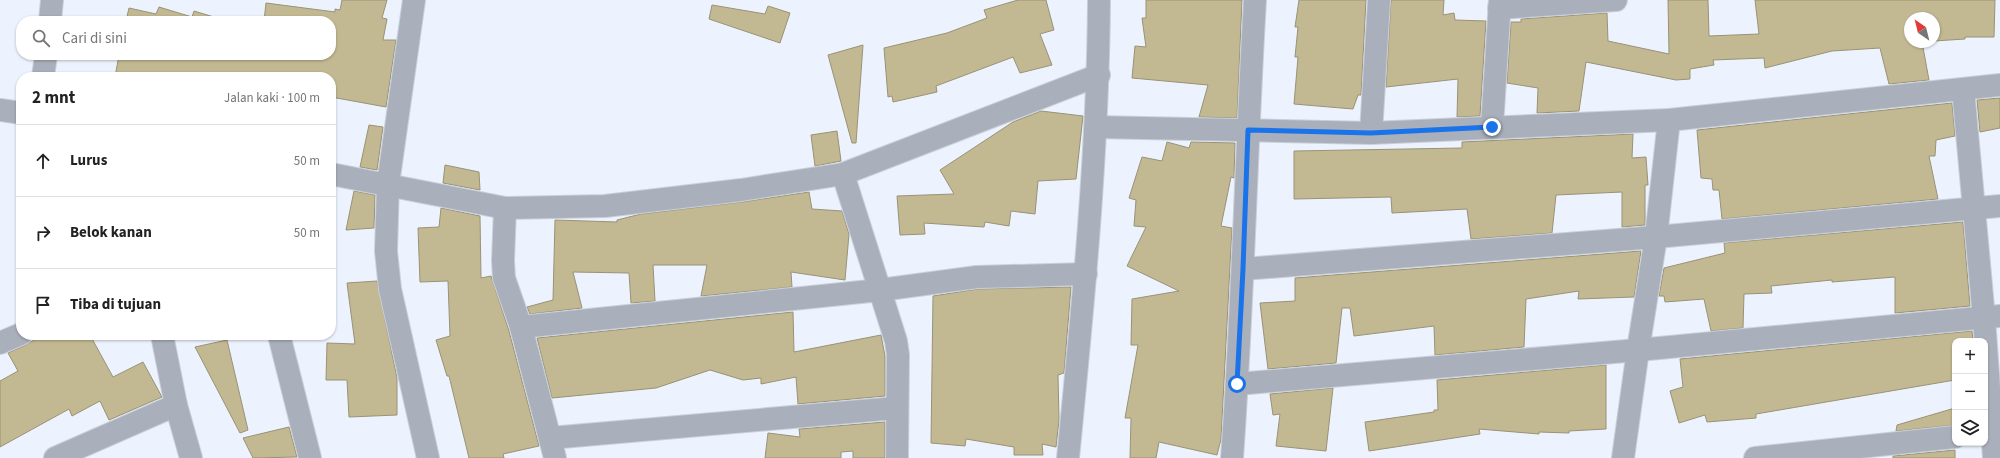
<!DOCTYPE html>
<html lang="id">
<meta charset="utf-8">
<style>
:root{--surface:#fff;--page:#f6f6f6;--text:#222;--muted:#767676;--line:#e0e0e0}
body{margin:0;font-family:"Source Sans 3",sans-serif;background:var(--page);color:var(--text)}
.controls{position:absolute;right:12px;bottom:12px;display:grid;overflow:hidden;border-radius:8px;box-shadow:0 1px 3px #0004}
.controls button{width:36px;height:36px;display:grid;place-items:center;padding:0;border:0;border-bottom:1px solid var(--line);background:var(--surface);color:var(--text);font:20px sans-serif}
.compass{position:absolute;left:1904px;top:12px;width:36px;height:36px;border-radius:50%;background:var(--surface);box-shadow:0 1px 3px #0004;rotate:325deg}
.stop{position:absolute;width:12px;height:12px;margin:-9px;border:3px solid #1a73e8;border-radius:50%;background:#fff}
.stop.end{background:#1a73e8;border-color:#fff;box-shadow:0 1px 4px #0008}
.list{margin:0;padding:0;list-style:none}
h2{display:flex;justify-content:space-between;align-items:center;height:52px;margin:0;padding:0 16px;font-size:17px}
h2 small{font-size:13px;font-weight:400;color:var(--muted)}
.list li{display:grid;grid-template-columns:26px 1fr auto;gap:12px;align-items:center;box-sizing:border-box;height:72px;padding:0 16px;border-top:1px solid var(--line)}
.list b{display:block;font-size:15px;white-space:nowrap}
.list em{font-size:13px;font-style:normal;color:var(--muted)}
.icon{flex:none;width:22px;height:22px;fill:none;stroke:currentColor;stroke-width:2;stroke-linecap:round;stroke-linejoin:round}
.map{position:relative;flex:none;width:2000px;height:458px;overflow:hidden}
.search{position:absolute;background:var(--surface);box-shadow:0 1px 3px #0004;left:16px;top:16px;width:320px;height:44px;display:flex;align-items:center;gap:10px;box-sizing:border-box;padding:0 14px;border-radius:16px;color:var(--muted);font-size:15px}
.panel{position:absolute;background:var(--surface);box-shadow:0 1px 3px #0004;left:16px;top:72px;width:320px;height:268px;border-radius:16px}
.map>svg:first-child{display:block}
.building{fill:#c2b992;stroke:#999276}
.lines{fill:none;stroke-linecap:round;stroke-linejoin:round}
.street-casing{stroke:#cad0da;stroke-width:24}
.street{stroke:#a9b0bb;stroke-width:22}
.route{stroke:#1a73e8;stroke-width:5}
</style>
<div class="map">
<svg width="2000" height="458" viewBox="0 0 2000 458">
<rect width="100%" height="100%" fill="#edf3fe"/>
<!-- building -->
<g class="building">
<path d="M 342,0 L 387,0 L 382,18 L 387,19 L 383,40 L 396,40 L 386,107 L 331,97 L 331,77 L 115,77 L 119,55 L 331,55 L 331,21 L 264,21 L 266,3 L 335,12 L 335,9 L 340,10 Z"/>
<path d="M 1018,0 L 1046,0 L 1054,30 L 1040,34 L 1052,65 L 1020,73 L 1013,57 L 936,86 L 937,92 L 893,102 L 892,96 L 888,97 L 884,48 L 947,33 L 987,18 L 984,10 Z"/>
<path d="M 1146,0 L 1242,0 L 1237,118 L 1199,117 L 1208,85 L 1132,78 L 1135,46 L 1146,47 L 1142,18 L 1146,18 Z"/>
<path d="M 1299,0 L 1366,0 L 1361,95 L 1358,95 L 1353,109 L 1294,104 L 1298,57 L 1295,57 L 1298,27 L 1295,27 Z"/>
<path d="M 1391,0 L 1444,0 L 1443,15 L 1454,13 L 1455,20 L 1486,21 L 1480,116 L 1457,117 L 1458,79 L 1386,87 Z"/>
<path d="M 1668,0 L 1708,0 L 1709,36 L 1759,34 L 1755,0 L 1995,0 L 1994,37 L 1965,37 L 1965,39 L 1934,41 L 1934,18 L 1910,18 L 1910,42 L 1922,42 L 1929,80 L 1889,84 L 1880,48 L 1832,51 L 1765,68 L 1764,58 L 1713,60 L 1714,65 L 1690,69 L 1690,79 L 1676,80 L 1586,62 L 1579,111 L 1537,113 L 1538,88 L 1507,83 L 1511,22 L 1521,22 L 1521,19 L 1607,13 L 1608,41 L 1669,54 Z"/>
<path d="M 712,5 L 765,14 L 768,6 L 790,13 L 780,43 L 709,19 Z"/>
<path d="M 159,7 L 192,17 L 194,11 L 227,21 L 126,21 L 129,8 L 156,14 Z"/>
<path d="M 863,45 L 856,143 L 852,143 L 828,55 Z"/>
<path d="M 2000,98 L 2000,128 L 1980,132 L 1977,100 Z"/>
<path d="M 1952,103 L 1955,136 L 1936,140 L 1935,156 L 1929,156 L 1938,199 L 1722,219 L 1719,190 L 1713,190 L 1712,179 L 1701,178 L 1697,130 Z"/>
<path d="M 1041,111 L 1083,116 L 1076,179 L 1038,181 L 1035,214 L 1011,211 L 1009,226 L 985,222 L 984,227 L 924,223 L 925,234 L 900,235 L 897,196 L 954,194 L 940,170 L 1013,122 Z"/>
<path d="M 369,125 L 383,127 L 377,170 L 360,167 Z"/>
<path d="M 837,131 L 841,161 L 815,166 L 811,135 Z"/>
<path d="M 1633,134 L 1632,158 L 1646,157 L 1648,185 L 1645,185 L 1645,225 L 1622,227 L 1622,192 L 1556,195 L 1552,233 L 1471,239 L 1467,209 L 1392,213 L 1391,197 L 1294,199 L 1294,151 L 1462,148 L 1462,142 Z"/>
<path d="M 1167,142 L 1189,148 L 1191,142 L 1235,143 L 1234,178 L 1231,177 L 1221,226 L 1232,228 L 1221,439 L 1217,455 L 1159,442 L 1156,458 L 1130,458 L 1131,418 L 1125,418 L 1138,345 L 1131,345 L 1132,299 L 1179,291 L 1127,266 L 1146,227 L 1134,226 L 1136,200 L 1129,198 L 1142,157 L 1162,161 Z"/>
<path d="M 445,165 L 479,172 L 480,190 L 443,183 Z"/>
<path d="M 354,191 L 375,195 L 374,228 L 346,230 Z"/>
<path d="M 809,192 L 812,209 L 842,211 L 849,234 L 845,280 L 791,272 L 792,287 L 701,296 L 707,265 L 653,265 L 655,301 L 631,303 L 629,273 L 573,272 L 582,308 L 530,314 L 527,307 L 553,300 L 555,220 L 617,222 L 617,220 L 641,214 L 742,202 Z"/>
<path d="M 441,208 L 480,216 L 481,278 L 491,276 L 509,331 L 539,446 L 503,454 L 504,458 L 469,458 L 449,376 L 447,376 L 436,340 L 450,336 L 448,281 L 420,282 L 418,228 L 439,227 Z"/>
<path d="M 1963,222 L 1970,306 L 1895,313 L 1895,277 L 1832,282 L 1832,280 L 1771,286 L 1772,293 L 1744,294 L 1743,328 L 1711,331 L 1704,299 L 1665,302 L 1664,296 L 1659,296 L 1664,268 L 1725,253 L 1724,243 Z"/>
<path d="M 1641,251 L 1634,297 L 1578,299 L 1579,291 L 1526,299 L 1524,347 L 1435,355 L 1434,326 L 1354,336 L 1350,308 L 1342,308 L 1336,363 L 1268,369 L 1260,303 L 1295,301 L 1295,278 Z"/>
<path d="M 377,281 L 397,378 L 397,415 L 349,417 L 347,380 L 326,380 L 327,343 L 355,344 L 347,283 Z"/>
<path d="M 1071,287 L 1064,373 L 1058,375 L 1059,420 L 1056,447 L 1042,444 L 1043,455 L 1014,455 L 1014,447 L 966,439 L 965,446 L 931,443 L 933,296 L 978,289 Z"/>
<path d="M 793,312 L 794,352 L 881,335 L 885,356 L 885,396 L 798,404 L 796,377 L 761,384 L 761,378 L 743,380 L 710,370 L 656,388 L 552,398 L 537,338 Z"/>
<path d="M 1972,331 L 1973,341 L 1955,341 L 1955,380 L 1756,414 L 1756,418 L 1707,422 L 1705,415 L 1679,423 L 1670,391 L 1683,387 L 1680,359 Z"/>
<path d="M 42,335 L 90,335 L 113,377 L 143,362 L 162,397 L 109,420 L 100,401 L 72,416 L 69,409 L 0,447 L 0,381 L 18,371 L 8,353 L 26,345 Z"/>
<path d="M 227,340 L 248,430 L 240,433 L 195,347 Z"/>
<path d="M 1606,365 L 1606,429 L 1569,431 L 1569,433 L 1539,432 L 1539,434 L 1479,429 L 1480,434 L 1369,451 L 1365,422 L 1434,412 L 1434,410 L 1438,410 L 1437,380 Z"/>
<path d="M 1333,388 L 1326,451 L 1276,446 L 1280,414 L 1273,415 L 1270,394 Z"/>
<path d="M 1955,408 L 1955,425 L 1896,431 L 1897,425 Z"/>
<path d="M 885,422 L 885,458 L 853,458 L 853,451 L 841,452 L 841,458 L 765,458 L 768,433 L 800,437 L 799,429 Z"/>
<path d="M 289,427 L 297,457 L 253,458 L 243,438 Z"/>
<path d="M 1955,450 L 1955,458 L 1893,458 L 1893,456 Z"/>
</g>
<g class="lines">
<!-- street casing -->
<g class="street-casing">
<g id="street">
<path d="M 414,0 L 388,184 L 386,251 L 390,289 L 428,458"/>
<path d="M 1499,8 L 1616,0"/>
<path d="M 50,21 L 52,0"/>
<path d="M 43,77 L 46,55"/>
<path d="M 1963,89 L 1984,318 L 1994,458"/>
<path d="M 0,110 L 21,113"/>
<path d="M 1096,127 L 1371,133 L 1669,120 L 2000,85"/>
<path d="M 1492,127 L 1500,0"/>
<path d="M 1371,133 L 1379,0"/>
<path d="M 331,174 L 505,208 L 605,206 L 741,190 L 843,174 L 1099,75"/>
<path d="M 843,174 L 896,341 L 898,355 L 897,458"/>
<path d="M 505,208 L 503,261 L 504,278 L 521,327 L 555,458"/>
<path d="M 1243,269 L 1656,237 L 2000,206"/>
<path d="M 521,327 L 880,290 L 977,277 L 1086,274"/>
<path d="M 162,335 L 176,405 L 191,458"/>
<path d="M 279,335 L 310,458"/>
<path d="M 0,343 L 21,334"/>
<path d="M 1237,384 L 1638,350 L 2000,316"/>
<path d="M 550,438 L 896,408"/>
<path d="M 55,458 L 176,405"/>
<path d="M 1068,458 C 1083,306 1098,153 1099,0"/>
<path d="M 1232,458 C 1243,305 1246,153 1255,0"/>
<path d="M 1623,458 L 1638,350 L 1656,237 L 1669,120"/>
<path d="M 1755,458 L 1955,437"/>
</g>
</g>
<!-- street -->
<use href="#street" class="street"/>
</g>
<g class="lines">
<!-- route -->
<path class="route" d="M 1237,384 L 1243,269 L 1248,130 L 1371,133 L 1492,127"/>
</g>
</svg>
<div class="controls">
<button>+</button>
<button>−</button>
<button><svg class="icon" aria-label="layers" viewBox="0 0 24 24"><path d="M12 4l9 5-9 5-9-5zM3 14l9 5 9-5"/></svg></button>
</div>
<svg class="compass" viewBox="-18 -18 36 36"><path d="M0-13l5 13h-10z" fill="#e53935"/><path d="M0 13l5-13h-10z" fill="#767676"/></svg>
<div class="stop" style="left:1237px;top:384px"></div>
<div class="stop end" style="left:1492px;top:127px"></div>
<div class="search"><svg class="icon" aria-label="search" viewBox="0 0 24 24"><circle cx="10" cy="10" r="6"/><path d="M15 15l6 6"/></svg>Cari di sini</div>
<section class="panel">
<h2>2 mnt<small>Jalan kaki · 100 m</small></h2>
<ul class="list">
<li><svg class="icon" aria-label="ahead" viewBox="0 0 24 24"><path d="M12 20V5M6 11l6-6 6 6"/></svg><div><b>Lurus</b></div><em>50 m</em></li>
<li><svg class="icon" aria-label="right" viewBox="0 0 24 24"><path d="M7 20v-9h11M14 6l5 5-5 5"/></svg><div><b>Belok kanan</b></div><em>50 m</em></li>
<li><svg class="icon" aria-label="arrive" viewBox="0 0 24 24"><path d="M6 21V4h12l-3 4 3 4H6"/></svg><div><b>Tiba di tujuan</b></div></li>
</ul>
</section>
</div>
